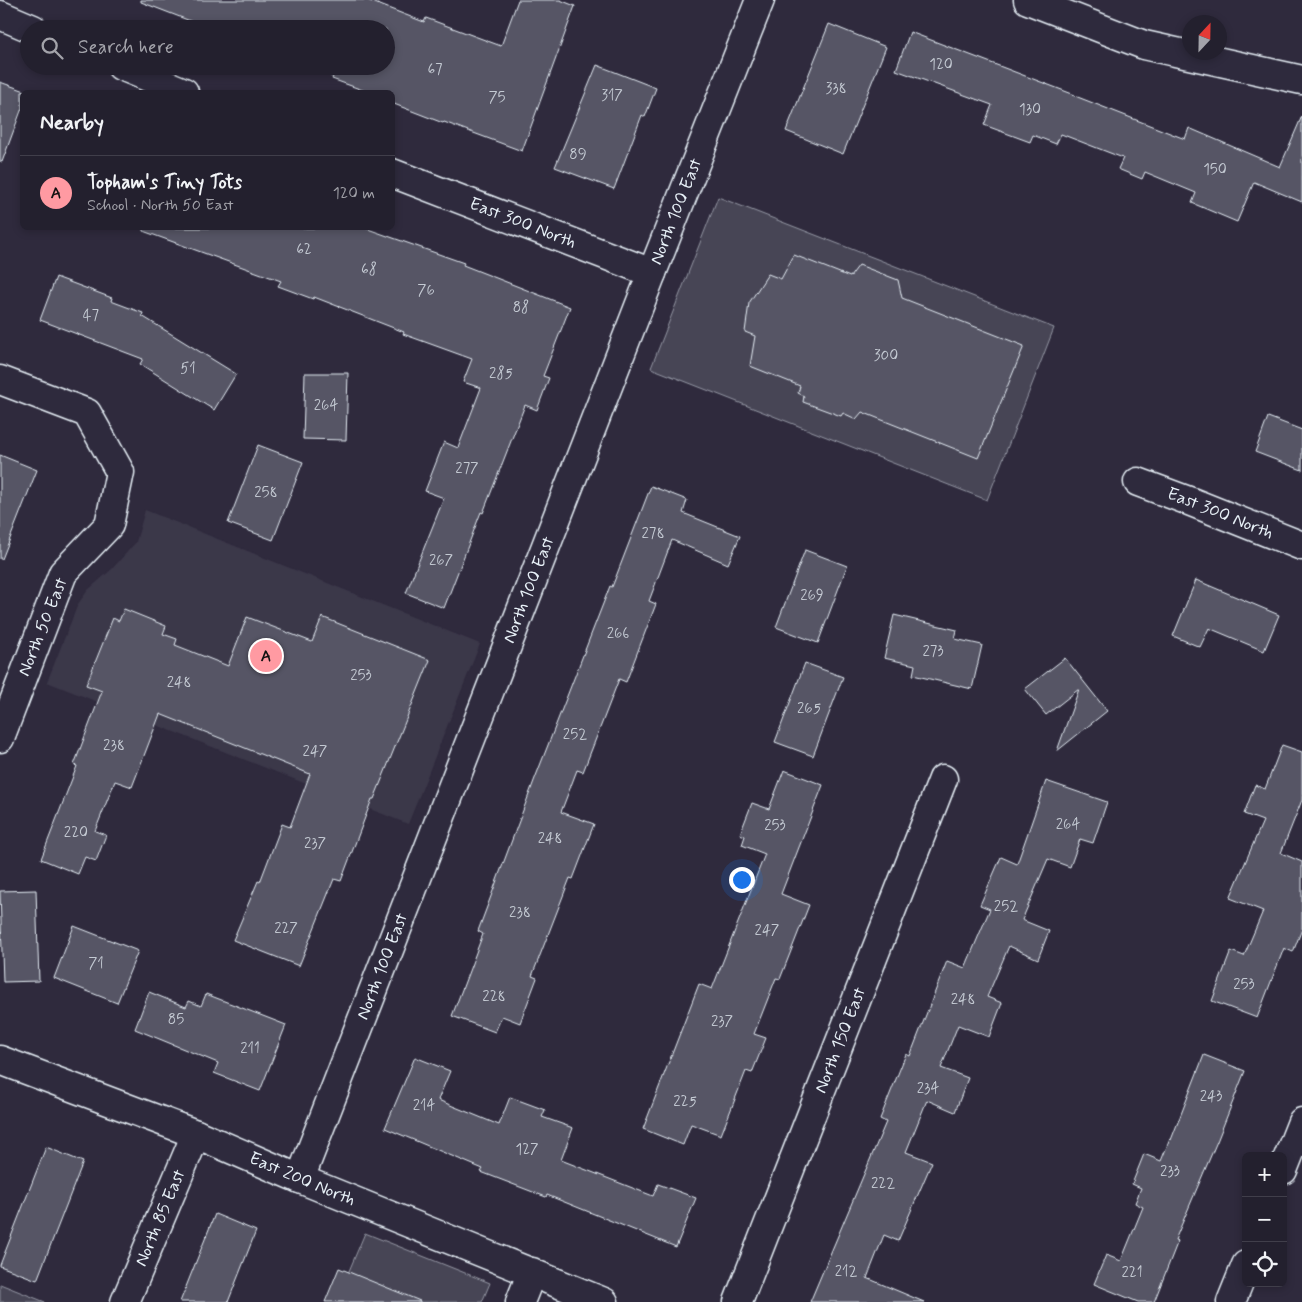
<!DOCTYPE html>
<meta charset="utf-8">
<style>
:root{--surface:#23202e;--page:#2f2d3a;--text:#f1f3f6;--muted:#a3a3aa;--line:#403e4a;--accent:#ff9aa2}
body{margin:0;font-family:Mynerve,sans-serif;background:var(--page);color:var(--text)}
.controls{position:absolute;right:15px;bottom:15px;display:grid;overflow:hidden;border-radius:8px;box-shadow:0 2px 8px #0003}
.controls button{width:45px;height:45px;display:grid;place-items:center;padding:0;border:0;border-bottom:1px solid var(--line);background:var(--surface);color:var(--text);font:25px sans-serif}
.compass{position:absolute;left:1182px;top:15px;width:45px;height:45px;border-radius:50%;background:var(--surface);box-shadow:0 2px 8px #0003;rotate:22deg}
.you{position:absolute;left:741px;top:879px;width:18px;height:18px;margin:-12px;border:4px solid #fff;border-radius:50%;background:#1a73e8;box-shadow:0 0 0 8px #1a73e833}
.badge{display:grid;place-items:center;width:32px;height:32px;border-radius:50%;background:var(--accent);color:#111;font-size:16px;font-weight:700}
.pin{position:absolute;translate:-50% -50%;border:2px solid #fff;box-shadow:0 1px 5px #0006}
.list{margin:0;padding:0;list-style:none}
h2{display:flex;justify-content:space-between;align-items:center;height:65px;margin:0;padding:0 20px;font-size:21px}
h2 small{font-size:16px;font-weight:400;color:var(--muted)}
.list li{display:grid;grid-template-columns:32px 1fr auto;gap:15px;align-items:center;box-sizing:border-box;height:75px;padding:0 20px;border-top:1px solid var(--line)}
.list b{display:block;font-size:19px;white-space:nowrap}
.list p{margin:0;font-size:16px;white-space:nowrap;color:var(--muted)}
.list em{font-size:16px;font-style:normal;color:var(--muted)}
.icon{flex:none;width:28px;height:28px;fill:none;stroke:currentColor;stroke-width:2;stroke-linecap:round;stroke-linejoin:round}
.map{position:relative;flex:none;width:1302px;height:1302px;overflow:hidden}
.search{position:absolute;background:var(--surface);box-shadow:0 2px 8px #0003;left:20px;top:20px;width:375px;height:55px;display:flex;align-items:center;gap:12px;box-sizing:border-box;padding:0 18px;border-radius:28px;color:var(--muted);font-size:19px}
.panel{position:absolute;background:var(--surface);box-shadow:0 2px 8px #0003;left:20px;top:90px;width:375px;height:140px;border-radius:8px}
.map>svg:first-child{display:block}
.built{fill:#3b3749}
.green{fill:#464455;stroke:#979aa6}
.building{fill:#575565;stroke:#e8f1f8}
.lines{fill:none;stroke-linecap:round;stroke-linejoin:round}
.minor-casing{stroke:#e8f1f8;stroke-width:31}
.minor{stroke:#2f2a3d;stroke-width:28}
.labels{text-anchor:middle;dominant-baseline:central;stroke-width:5;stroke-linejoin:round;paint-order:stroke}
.number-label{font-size:15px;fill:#c4cad3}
.street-label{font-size:18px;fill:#e8f1f8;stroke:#2f2a3d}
</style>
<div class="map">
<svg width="1302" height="1302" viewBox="0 0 1302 1302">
<rect width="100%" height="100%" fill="#2f2a3d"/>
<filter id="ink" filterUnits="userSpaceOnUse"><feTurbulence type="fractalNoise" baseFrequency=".02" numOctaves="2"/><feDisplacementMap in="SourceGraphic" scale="10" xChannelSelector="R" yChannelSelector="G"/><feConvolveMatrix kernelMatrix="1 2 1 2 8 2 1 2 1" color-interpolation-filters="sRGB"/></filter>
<g filter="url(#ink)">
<!-- built -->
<path class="built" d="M 145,510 L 480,644 L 408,824 L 47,682 L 78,604 L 88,590 L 112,569 L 136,542 Z"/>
<!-- green -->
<g class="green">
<path d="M 718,197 L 1054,328 L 987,500 L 651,368 Z"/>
<path d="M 365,1233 L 490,1283 L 482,1302 L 336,1302 Z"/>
<path d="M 0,1284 L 45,1302 L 0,1302 Z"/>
</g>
<!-- building -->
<g class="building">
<path d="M 141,0 L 367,0 L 424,22 L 426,18 L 501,46 L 518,0 L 560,0 L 575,6 L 522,151 L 444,122 L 443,123 L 394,104 L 394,103 L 392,102 L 392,92 L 368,92 L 332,79 L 333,77 L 306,66 L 386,66 L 386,29 L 211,29 L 141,2 Z"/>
<path d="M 829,24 L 886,47 L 843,154 L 786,131 Z"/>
<path d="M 910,32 L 1075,95 L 1075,96 L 1185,139 L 1189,128 L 1280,167 L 1302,116 L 1302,202 L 1254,182 L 1237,222 L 1192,203 L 1196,193 L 1145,172 L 1142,179 L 1118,169 L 1123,158 L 1061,134 L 1056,144 L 1033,135 L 1030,142 L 984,125 L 992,105 L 896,70 Z"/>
<path d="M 597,65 L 656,88 L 645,117 L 642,115 L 614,189 L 555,167 Z"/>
<path d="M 0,82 L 28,92 L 22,92 L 22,108 L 2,162 L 0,161 Z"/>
<path d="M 143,228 L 365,228 L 464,263 L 463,265 L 570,307 L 543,376 L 549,378 L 537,410 L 525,405 L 483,513 L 481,512 L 444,608 L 406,593 L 444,498 L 425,491 L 444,442 L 458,448 L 481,388 L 463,382 L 472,359 L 403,334 L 404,332 L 314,297 L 313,299 L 278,286 L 281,281 L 143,231 Z"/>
<path d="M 794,255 L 850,277 L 859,265 L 898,280 L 902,298 L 1024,346 L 978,458 L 862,412 L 856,419 L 843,413 L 841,416 L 803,402 L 804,396 L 798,393 L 800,386 L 750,366 L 755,336 L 745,332 L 749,303 L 768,274 L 781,279 Z"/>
<path d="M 56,277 L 112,298 L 111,301 L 143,313 L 142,316 L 236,374 L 214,410 L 140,364 L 143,359 L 40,320 Z"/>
<path d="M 305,373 L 348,373 L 346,440 L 303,439 Z"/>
<path d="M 1268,417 L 1302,430 L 1302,470 L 1255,452 Z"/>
<path d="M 258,445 L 303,462 L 273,540 L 228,523 Z"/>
<path d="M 0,455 L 37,470 L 2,559 L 0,559 Z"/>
<path d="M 651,486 L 687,500 L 683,513 L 740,536 L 728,564 L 672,540 L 649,601 L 656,604 L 626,682 L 619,679 L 583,772 L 577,770 L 561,812 L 594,824 L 573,879 L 570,878 L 532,976 L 537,978 L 520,1023 L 502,1016 L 495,1032 L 452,1016 L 483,934 L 478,931 L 534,781 L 610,586 L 612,587 Z"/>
<path d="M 805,550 L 847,566 L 818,643 L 776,627 Z"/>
<path d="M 1196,580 L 1279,615 L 1264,651 L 1209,628 L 1200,647 L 1173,636 Z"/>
<path d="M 124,609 L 166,626 L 163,634 L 177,639 L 175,645 L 228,666 L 247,617 L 312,642 L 322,617 L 430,660 L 374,799 L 372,799 L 341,881 L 334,879 L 299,966 L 233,940 L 258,881 L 260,882 L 282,824 L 290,827 L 310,774 L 160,714 L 132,787 L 115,781 L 95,831 L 106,835 L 96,861 L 85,857 L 78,874 L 41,859 L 77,766 L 74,765 L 102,691 L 86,685 L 113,618 L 119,621 Z"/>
<path d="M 894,615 L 957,630 L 955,639 L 982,645 L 972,689 L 913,675 L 915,665 L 884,658 Z"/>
<path d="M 1065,658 L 1107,711 L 1057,751 L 1079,689 L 1046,715 L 1025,689 Z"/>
<path d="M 805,663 L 843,677 L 813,756 L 775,742 Z"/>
<path d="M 1282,745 L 1302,752 L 1302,800 L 1281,853 L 1302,862 L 1302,929 L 1293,952 L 1284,948 L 1257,1018 L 1212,1001 L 1231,951 L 1244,956 L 1263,911 L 1230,898 L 1263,821 L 1244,814 L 1255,785 L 1265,789 Z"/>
<path d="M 784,770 L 823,785 L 781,894 L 809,905 L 780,979 L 776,978 L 754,1034 L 766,1038 L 752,1073 L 746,1071 L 721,1135 L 691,1124 L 683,1145 L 643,1129 L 699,984 L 712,989 L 765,854 L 742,845 L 745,836 L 740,834 L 752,803 L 769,809 Z"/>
<path d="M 1046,781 L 1107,802 L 1093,843 L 1080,839 L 1070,867 L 1048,859 L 1022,920 L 1049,931 L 1038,959 L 1009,946 L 987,997 L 1002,1003 L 989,1037 L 958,1025 L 941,1068 L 968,1078 L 955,1112 L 927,1100 L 906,1152 L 932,1162 L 898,1241 L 884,1235 L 867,1278 L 924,1302 L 810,1302 L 886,1122 L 880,1119 L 906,1054 L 910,1056 L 947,961 L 965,968 L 990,909 L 980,905 L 1001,857 L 1017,864 Z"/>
<path d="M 36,890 L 39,981 L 3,982 L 0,891 Z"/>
<path d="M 74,926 L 138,951 L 117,1003 L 54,978 Z"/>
<path d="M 149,992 L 186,1007 L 189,1001 L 201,1006 L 206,994 L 286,1025 L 260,1091 L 214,1073 L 218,1063 L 135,1029 Z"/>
<path d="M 1204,1055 L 1245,1071 L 1218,1139 L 1175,1240 L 1178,1241 L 1154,1302 L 1138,1302 L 1094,1284 L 1106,1255 L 1121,1261 L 1143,1207 L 1135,1203 L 1141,1188 L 1132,1184 L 1144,1154 L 1161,1161 L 1170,1139 L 1171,1140 Z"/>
<path d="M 415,1057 L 450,1071 L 438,1100 L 499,1125 L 510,1097 L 545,1110 L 542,1117 L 573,1128 L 561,1160 L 653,1196 L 658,1184 L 696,1198 L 676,1247 L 547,1195 L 546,1197 L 481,1172 L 483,1169 L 385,1128 Z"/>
<path d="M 46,1147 L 83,1162 L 37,1280 L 0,1266 L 0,1265 Z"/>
<path d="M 215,1214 L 256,1231 L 228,1302 L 180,1302 Z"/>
<path d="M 339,1268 L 420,1301 L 420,1302 L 325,1302 Z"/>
</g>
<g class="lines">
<!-- minor casing -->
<g class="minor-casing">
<g id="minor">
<path d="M 1028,0 L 1144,45 L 1302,80"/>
<path d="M 0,15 L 33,29"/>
<path d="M 121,66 L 184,92"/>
<path id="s1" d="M 392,173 L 652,273"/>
<path d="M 0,380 L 87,413 L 120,472 L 109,525 L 63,573 L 0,738"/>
<path id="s2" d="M 1138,482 L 1189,501 L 1302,546"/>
<path id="s3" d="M 0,1060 L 196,1134 L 300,1179 L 604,1302"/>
<path d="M 1283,1170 L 1302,1122"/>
<path id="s4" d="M 300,1179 L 652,273 L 760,0"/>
<path id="s5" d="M 125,1302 L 196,1134"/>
<path d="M 520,1302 L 532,1272"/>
<path id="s6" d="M 738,1302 L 943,779"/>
<path d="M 1231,1302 L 1246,1265"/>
</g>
</g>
<!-- minor -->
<use href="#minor" class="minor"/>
</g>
</g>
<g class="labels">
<!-- number labels -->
<g class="number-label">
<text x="941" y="65">120</text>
<text x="435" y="70">67</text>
<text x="836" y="89">338</text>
<text x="612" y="96">317</text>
<text x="497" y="98">75</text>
<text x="1030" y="110">130</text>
<text x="578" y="155">89</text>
<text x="1215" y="170">150</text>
<text x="304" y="250">62</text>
<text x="369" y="270">68</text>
<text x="426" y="291">76</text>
<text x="521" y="308">88</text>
<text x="91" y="316">47</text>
<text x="886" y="356">300</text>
<text x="188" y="369">51</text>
<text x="501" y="374">285</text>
<text x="326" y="406">264</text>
<text x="467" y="469">277</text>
<text x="266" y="493">258</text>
<text x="653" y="534">278</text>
<text x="441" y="561">267</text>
<text x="812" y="596">269</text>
<text x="618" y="634">266</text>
<text x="933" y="652">273</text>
<text x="361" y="676">253</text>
<text x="179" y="683">248</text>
<text x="809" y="709">265</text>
<text x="575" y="735">252</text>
<text x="114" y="746">238</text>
<text x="315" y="752">247</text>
<text x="1068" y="825">264</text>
<text x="775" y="826">253</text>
<text x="76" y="833">220</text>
<text x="550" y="839">248</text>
<text x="315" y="844">237</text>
<text x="1006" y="907">252</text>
<text x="520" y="913">238</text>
<text x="286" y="929">227</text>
<text x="767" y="931">247</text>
<text x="96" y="964">71</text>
<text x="1244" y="985">253</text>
<text x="494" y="997">228</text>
<text x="963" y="1000">248</text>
<text x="176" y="1020">85</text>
<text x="722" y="1022">237</text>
<text x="250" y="1049">211</text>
<text x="928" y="1089">234</text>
<text x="1211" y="1097">243</text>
<text x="685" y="1102">225</text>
<text x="424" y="1106">214</text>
<text x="527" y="1150">127</text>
<text x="1170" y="1172">233</text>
<text x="883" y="1184">222</text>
<text x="846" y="1272">212</text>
<text x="1132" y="1273">221</text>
</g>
<!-- street labels -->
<g class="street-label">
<text stroke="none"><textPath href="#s4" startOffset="1038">North 100 East</textPath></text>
<text stroke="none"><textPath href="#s1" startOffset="140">East 300 North</textPath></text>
<text stroke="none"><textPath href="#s2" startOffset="88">East 300 North</textPath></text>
<text stroke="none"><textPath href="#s4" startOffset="632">North 100 East</textPath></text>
<text transform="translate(43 627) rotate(-68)">North 50 East</text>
<text stroke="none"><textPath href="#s4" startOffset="228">North 100 East</textPath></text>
<text stroke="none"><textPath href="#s6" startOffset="281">North 150 East</textPath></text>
<text stroke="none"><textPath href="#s3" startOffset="325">East 200 North</textPath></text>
<text stroke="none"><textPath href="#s5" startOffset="91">North 85 East</textPath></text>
</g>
</g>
</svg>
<div class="controls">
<button>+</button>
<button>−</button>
<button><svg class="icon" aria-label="locate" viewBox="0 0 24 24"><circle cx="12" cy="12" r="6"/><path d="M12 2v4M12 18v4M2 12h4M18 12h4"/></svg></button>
</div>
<svg class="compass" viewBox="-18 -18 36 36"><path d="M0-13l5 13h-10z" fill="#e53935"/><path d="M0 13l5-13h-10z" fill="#a3a3aa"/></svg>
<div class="you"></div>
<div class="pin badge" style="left:266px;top:656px">A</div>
<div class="search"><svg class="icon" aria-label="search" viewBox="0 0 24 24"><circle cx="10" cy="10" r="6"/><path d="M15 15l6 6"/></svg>Search here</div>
<section class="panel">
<h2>Nearby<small></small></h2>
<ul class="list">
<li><span class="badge">A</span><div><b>Topham's Tiny Tots</b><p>School · North 50 East</p></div><em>120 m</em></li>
</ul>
</section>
</div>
